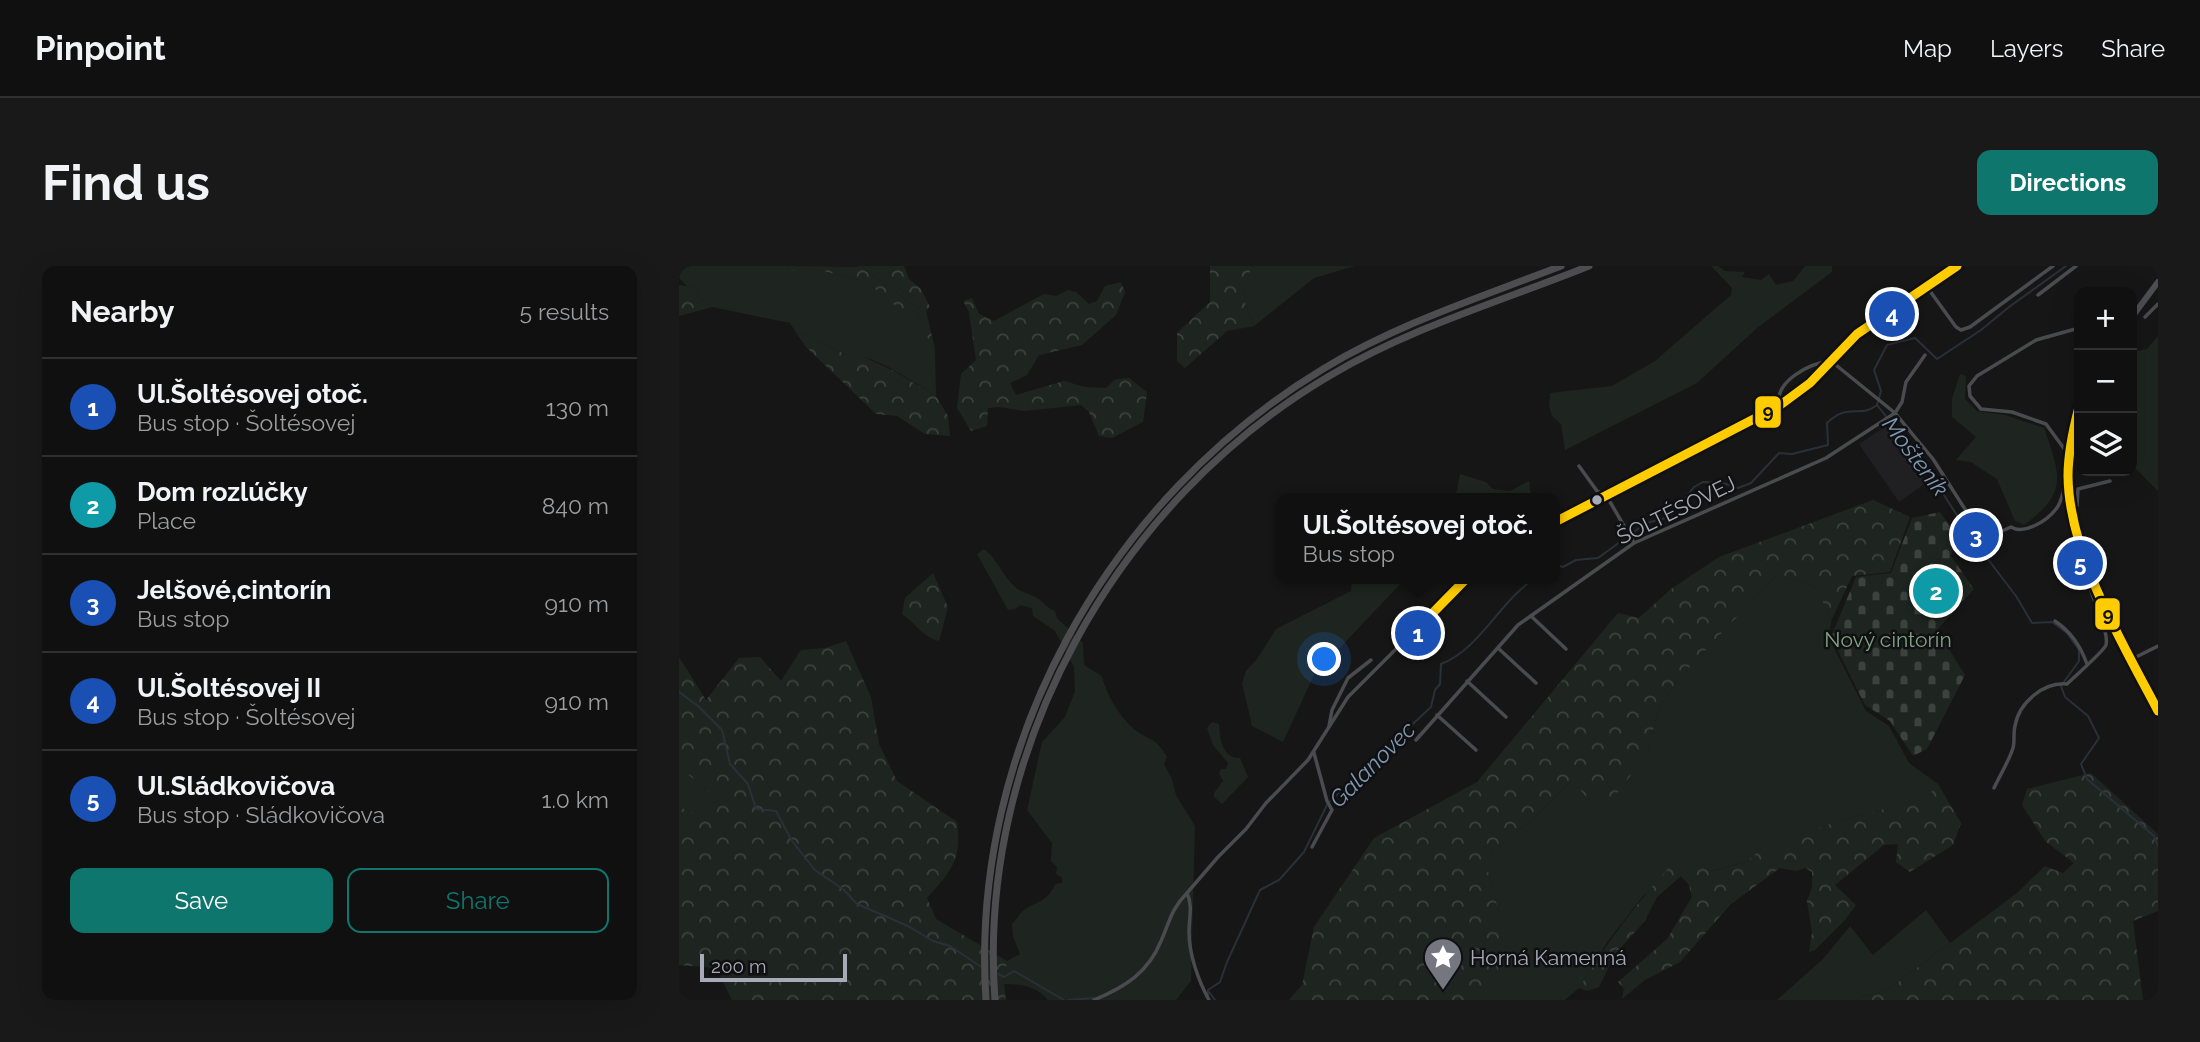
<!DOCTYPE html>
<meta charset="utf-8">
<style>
:root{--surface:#101010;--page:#191919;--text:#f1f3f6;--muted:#9c9d9f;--line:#303030;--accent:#0f766e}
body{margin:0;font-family:Raleway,sans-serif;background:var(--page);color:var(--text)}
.controls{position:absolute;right:21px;top:21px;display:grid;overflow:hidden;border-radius:14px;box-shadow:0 7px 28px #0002}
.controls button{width:63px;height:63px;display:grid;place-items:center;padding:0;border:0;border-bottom:2px solid var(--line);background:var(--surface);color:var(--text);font:35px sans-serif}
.scale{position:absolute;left:21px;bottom:18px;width:147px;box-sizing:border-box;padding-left:7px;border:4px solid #a7abb7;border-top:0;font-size:19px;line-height:24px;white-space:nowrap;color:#a7abb7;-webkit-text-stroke:5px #101012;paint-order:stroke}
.you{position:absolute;left:646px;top:394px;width:24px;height:24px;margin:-18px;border:5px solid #fff;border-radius:50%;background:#1a73e8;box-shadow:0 0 0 10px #1a73e833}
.badge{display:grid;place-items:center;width:46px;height:46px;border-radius:50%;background:var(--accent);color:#fff;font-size:23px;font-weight:700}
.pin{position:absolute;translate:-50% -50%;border:4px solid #fff;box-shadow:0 2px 7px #0006}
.popup{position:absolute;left:597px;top:227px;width:284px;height:91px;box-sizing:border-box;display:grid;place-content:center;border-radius:14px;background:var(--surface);filter:drop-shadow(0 2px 5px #0005);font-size:23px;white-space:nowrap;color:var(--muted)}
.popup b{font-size:26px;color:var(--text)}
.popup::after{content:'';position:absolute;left:50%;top:100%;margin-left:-14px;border:14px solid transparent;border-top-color:var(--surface)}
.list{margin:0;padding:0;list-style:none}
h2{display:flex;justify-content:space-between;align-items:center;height:91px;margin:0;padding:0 28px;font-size:30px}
h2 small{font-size:23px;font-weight:400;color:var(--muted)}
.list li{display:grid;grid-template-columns:46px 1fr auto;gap:21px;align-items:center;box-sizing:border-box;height:98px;padding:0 28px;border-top:2px solid var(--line)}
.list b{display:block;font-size:26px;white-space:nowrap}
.list p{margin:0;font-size:23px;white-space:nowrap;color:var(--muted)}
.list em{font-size:23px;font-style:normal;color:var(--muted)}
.actions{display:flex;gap:14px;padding:21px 28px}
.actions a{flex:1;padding:16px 0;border:2px solid var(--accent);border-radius:14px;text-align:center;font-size:24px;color:var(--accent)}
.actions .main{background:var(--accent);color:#fff}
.icon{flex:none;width:38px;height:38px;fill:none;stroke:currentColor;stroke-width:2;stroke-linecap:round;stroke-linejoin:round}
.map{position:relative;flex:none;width:1479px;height:734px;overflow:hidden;border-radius:14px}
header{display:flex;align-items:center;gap:42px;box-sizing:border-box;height:98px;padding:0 35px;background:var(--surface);border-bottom:2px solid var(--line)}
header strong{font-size:33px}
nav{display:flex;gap:38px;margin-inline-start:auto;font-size:24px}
.intro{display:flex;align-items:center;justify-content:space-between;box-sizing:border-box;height:168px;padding:0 42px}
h1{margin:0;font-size:49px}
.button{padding:18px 32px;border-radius:14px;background:var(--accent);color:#fff;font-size:24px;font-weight:700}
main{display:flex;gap:42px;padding:0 42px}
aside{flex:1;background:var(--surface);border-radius:14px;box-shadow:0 7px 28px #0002}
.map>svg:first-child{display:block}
.built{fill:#202022}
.green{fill:#1e2520}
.forest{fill:url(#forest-crowns)}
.cemetery{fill:url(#cemetery-stones)}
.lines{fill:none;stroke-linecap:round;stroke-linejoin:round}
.stream{stroke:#293038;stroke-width:2}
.minor{stroke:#4a4b4f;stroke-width:3.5}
.primary{stroke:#4c4e51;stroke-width:6}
.motorway{stroke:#4d4d50;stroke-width:7}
.bus-1-casing{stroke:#101012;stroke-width:14}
.bus-1{stroke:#fecc00;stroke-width:9}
.bus-dot{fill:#a7abb7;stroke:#101012;stroke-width:2.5}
.labels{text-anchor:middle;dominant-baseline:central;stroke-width:5;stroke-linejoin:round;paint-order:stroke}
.street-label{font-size:21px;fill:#a7abb7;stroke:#101012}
.park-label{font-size:21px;fill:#7ea282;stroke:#101012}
.poi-label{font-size:21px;fill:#a7abb7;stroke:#101012;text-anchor:start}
.water-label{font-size:23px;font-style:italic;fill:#7e98b2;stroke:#101012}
.line-badge{stroke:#101012;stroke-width:2.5}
.pale-badge-label{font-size:19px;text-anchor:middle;font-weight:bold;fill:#111}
</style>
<header>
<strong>Pinpoint</strong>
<nav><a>Map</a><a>Layers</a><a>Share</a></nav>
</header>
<div class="intro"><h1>Find us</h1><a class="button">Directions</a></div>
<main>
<aside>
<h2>Nearby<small>5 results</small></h2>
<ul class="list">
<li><span class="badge" style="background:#1a4fb4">1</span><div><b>Ul.Šoltésovej otoč.</b><p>Bus stop · Šoltésovej</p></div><em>130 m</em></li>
<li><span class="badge" style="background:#0f9aa8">2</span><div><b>Dom rozlúčky</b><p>Place</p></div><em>840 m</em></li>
<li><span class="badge" style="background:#1a4fb4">3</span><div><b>Jelšové,cintorín</b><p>Bus stop</p></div><em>910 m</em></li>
<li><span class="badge" style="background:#1a4fb4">4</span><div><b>Ul.Šoltésovej II</b><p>Bus stop · Šoltésovej</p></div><em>910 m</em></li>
<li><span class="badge" style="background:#1a4fb4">5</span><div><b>Ul.Sládkovičova</b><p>Bus stop · Sládkovičova</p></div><em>1.0 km</em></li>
</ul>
<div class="actions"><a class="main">Save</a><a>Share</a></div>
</aside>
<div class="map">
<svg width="1479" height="734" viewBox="0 0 1479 734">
<defs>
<pattern id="forest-crowns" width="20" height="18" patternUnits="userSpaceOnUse" patternTransform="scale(1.75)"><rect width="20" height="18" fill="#1e2520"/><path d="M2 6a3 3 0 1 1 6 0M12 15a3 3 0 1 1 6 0" fill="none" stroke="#3c423e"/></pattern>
<pattern id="cemetery-stones" width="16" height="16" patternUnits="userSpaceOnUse" patternTransform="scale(1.75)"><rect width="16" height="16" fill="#1e2520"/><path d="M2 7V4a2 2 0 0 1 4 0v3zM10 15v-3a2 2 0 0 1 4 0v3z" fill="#3c423e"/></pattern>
</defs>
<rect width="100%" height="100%" fill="#161616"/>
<!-- built -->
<path class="built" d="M 1207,160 L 1248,216 L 1220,236 L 1180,178 Z"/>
<!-- green -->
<g class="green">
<path d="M 0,0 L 108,0 L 110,4 L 136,3 L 188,16 L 219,41 L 238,46 C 246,57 246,74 256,83 L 257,130 C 238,119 192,85 170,90 L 116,65 L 111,57 L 33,41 L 20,32 L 16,21 L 8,20 L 0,12 Z"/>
<path d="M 173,0 L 207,0 L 217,20 L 237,31 L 247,45 L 238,42 L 183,1 Z"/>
<path d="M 574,0 L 676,0 L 635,12 L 575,60 C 564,36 561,25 574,0 Z"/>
<path d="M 1032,0 L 1039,0 L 1046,5 L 1066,6 L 1063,11 L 1082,14 L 1090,8 L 1097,19 L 1114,15 L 1126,0 L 1153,0 L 1153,6 L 1078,62 L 1018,117 L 886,184 L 882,158 L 873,150 L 870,140 L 871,127 L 933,120 L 976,95 L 1052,29 L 1053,22 Z"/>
<path d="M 1479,70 L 1479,225 L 1453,199 L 1453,86 L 1468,83 Z"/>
<path d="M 1281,108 L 1287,110 L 1286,133 L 1298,145 L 1326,149 L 1365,162 C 1382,210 1389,227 1345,259 L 1336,255 L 1318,213 L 1292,196 L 1277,194 L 1297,171 L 1273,151 L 1273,133 Z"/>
<path d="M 781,208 L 807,216 L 814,223 L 831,225 L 850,215 L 852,231 L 772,232 L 778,225 Z"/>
<path d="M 305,283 C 318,292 322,307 333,318 C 341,327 349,327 358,332 C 365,336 365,340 376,345 L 378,352 L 404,377 L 405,399 L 423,410 C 427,429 443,455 459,466 C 474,476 477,472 488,491 L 485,498 L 493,513 L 497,529 L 516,560 L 512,715 L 497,734 L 369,734 C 357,720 343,718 325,718 L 328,695 L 341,688 L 334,670 L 333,658 C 337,654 340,648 345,644 C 358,635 370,635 376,618 L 383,617 L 383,612 L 377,608 L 378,601 L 372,595 L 373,577 L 348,544 L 363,476 L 386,451 L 396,425 L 395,401 L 376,365 L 354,350 L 353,342 L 341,339 L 336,343 L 329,344 L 298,288 Z"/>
<path d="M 1098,309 L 1135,320 L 1153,353 L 1149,370 L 1187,445 L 1210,460 L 1230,497 L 1259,518 L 1247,533 L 1169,552 L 1124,567 L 1115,578 L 1088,578 L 1067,596 L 1032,605 L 1011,595 L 965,629 L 929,675 L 900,722 L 886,734 L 794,734 L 821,651 L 809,605 L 813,586 L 856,551 L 893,514 L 968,488 L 980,441 L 1001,411 Z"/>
<path d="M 673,313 L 726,313 L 635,409 L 604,476 L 573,460 L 563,417 L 567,405 L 578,393 L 597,363 L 672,325 Z"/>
<path d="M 533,456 L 540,458 C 541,473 543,492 561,492 L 569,511 L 543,538 L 535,531 L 535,527 L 544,515 L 540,507 L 542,503 L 547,503 L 549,497 L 534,479 L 528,462 Z"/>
<path d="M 0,501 L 40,534 L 14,546 L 0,541 Z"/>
<path d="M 1247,644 L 1271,677 L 1207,725 L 1183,730 L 1178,734 L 1098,734 L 1144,693 L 1171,660 L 1194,689 Z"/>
</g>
<!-- forest -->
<g class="forest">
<path d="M 108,0 L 183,1 L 238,42 L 246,44 L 237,31 L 217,20 L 207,0 L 225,0 L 230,13 L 242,23 L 251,41 L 247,45 L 256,83 C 246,74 246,57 238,46 L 219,42 L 188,16 L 136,3 L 129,7 L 110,4 Z"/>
<path d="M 531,0 L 574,0 C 561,25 564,36 575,60 L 548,65 L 506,102 L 498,95 L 498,67 L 531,36 Z"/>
<path d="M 442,16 L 446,26 L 437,49 L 403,79 L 360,89 L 348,109 L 331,117 L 337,129 L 385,115 L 406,121 L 427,122 L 437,113 L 450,112 L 468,126 L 464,156 L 433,172 L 420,170 L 410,146 L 402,139 L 345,145 L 321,141 L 309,142 L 308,160 L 292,165 L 278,142 L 282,108 L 297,94 L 290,46 L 284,35 L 293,32 L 300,48 L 315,55 L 365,28 L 377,30 L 389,24 L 397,26 L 410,38 L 418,35 L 426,20 Z"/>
<path d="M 0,19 L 16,21 L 20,32 L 33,41 L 0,50 Z"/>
<path d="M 116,65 L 170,90 L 179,88 L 215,105 L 257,130 L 269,150 L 271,170 L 246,168 L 218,150 L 197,148 L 127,81 Z"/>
<path d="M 1194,234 L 1231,251 L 1211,306 L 1173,310 L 1153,353 L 1135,320 L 1098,309 L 1001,411 L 980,441 L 968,488 L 932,535 L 912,537 L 893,514 L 856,551 L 813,586 L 809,605 L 821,651 L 819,706 L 798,724 L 794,734 L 610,734 L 623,719 L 635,661 L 695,572 L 798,516 L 939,347 L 960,352 L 992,323 L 1040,291 Z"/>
<path d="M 254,307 L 269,341 L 260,375 C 242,370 238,358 223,348 L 226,332 Z"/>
<path d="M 167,375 L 192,431 L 200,478 L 218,515 L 278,556 C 283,594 272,605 248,632 L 257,653 L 328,695 L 325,718 L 327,734 L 53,734 L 37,702 L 0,699 L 0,541 L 14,546 L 40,534 L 0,501 L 0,391 L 27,434 L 60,392 L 81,391 L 102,415 L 122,384 L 146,382 Z"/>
<path d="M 1412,507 L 1479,568 L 1479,645 L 1454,655 L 1464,734 L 1178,734 L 1183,730 L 1207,725 L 1338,627 L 1366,600 L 1384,607 L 1395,597 L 1366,575 L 1343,539 L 1348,523 Z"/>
<path d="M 1259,518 L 1282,557 L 1274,579 L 1231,606 L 1217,596 L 1219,578 L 1205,579 L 1156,619 L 1177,639 L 1166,654 L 1136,684 L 1130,686 L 1133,666 L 1128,635 L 1133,621 L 1133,606 L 1126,602 L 1117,605 L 1101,602 L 1052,638 L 1001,696 L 966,714 L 943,733 L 945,723 L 939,716 L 988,673 L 1013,631 L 1010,619 L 1002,610 L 978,631 L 965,656 L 936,688 L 920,721 L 908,725 L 900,722 C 928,677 958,636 994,597 L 1011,595 L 1033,605 L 1067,596 L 1088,578 L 1115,578 L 1124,567 L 1169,552 L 1246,533 Z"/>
</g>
<!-- cemetery -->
<path class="cemetery" d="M 1261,246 L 1278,271 L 1272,290 L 1295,323 L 1258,364 L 1286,409 L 1248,483 L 1234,490 L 1211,455 L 1186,439 L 1152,371 L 1177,311 L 1212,307 L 1233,252 Z"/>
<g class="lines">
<!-- stream -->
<g class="stream">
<path d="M 1387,0 L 1330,41 L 1302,64 L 1258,93 L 1236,72 L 1208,79 L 1195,104 L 1202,125 L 1198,139 L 1245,198 L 1292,271 L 1337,330 L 1353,357 L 1373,356 L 1388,367 L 1400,384 L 1400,395 L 1382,420 L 1386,431 L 1409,450 L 1420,472 L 1402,498 L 1408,513 L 1475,570 L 1479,580"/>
<path d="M 876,298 L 884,301 L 897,294 L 919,292 L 967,257 L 991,251 L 1015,221 L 1024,216 L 1044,217 L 1059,222 L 1072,217 L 1100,187 L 1113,188 L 1149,179 L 1148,157 C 1169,136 1181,153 1198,139"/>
<path d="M 0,426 L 19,440 L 43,464 L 51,498 L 69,518 L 77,543 L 97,545 L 113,575 L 136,604 L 165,624 L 178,638 L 229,660 L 254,675 L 271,680 L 304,702"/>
<path d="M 319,708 L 325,711 L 335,705 L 385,734"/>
<path d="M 530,726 L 536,734"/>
<path d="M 529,729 L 529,724 L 541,716 L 548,696 L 581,624 L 600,614 L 625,586 L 649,537 L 752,441 L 756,424 L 761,418 L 762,398 C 800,384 821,335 855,313"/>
<path d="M 389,734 L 416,732"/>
</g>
<!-- minor -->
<g class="minor">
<path d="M 1248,21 L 1277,61 L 1282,64 L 1291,61 L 1374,0"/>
<path d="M 1359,29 L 1397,0"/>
<path d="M 1466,51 L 1479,38"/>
<path d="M 1100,140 C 1095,115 1131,97 1152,95 L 1216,147 L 1254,193 L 1305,273 L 1332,261 C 1345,269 1368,255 1377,243 C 1383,237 1384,224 1387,216"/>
<path d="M 1389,188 L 1367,158 L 1333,146 L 1302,143 L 1291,130 L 1290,120 L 1298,110 L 1357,74 L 1400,62"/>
<path d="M 900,200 L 918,225 L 927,229 L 955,277"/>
<path d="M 1393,242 L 1398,240 L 1399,223 L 1431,215"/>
<path d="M 876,256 L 1100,140 L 1131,117 L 1178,68 L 1278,0"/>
<path d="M 852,350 L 887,383"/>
<path d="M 1376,355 C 1392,366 1401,379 1408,398"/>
<path d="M 819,382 L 857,417"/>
<path d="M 1453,393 L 1479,380"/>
<path d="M 788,415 L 827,451"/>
<path d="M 758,449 L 797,484"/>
<path d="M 650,460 L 653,444 L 669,412 L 692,394"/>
<path d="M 737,474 L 839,359 L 955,277 L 1147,192 L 1216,147 L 1223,136 L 1227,116 L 1246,89"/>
<path d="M 1315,522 C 1321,509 1330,495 1334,482 C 1336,475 1334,467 1336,460 C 1340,436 1365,416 1388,418 C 1395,411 1425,385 1427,379 C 1430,367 1416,338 1412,325 L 1416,318"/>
<path d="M 633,581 L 653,544 L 648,535 L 635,487"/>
<path d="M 508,627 L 539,591 L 567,563 L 587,537 L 629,494 L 669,431 L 787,313"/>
<path d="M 415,734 C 446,721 469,707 482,675 C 491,655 492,643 508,627 C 514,640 510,652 510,666 C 510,688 519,714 530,734"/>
</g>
<!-- primary -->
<g class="primary">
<path d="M 1453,51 L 1479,16"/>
<path d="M 1400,141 C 1394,163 1389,186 1389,210 C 1389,263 1410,306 1433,353 C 1448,384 1463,414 1479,445"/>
</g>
<!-- motorway -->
<g class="motorway">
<path d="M 307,734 C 290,480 429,233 644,103 C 718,58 802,31 882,0"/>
<path d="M 316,734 C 297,485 438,234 652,109 C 733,61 823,35 910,0"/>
</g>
<!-- bus-1 casing -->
<g class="bus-1-casing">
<g id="bus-1">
<path d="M 1400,141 C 1394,164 1389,187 1389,210 C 1390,289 1443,376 1479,445"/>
<path d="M 876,256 L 1100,140 L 1131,117 L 1178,68 L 1278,0"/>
<path d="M 737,364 L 787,313"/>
</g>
</g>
<!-- bus-1 -->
<use href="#bus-1" class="bus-1"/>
</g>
<!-- icons -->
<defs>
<g id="sight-pin" transform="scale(2.0125)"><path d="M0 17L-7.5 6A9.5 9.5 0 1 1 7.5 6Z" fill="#74777f" stroke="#101012"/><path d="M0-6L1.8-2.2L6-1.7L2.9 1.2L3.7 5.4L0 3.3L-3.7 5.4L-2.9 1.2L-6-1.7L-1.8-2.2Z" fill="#fff"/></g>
</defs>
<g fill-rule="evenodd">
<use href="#sight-pin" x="764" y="691"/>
</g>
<!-- markers -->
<circle class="bus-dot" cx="918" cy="234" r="6"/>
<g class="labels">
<!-- street labels -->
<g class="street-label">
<text transform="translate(997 244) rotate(-26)">ŠOLTÉSOVEJ</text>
</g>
<!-- park labels -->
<g class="park-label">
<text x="1209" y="373">Nový cintorín</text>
</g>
<!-- poi labels -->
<g class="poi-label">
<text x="791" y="691">Horná Kamenná</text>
</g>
<!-- water labels -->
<g class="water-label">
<text transform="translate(1237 190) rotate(53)">Mošteník</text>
<text transform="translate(693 498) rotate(-45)">Galanovec</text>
</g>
</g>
<g class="line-badge">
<rect x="1075" y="129" width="28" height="34" rx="7" fill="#fecc00"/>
<rect x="1415" y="331" width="27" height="34" rx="7" fill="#fecc00"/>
</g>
<g class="pale-badge-label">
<text x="1089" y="152">9</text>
<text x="1429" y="355">9</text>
</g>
</svg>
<div class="controls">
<button>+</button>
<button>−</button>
<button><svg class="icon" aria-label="layers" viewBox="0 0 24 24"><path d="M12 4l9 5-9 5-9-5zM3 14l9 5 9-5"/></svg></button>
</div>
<div class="scale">200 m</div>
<div class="you"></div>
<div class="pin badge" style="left:739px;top:367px;background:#1a4fb4">1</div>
<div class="popup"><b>Ul.Šoltésovej otoč.</b>Bus stop</div>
<div class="pin badge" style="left:1257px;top:325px;background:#0f9aa8">2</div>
<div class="pin badge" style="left:1297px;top:269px;background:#1a4fb4">3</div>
<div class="pin badge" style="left:1213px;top:48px;background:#1a4fb4">4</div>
<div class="pin badge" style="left:1401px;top:297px;background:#1a4fb4">5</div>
</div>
</main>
